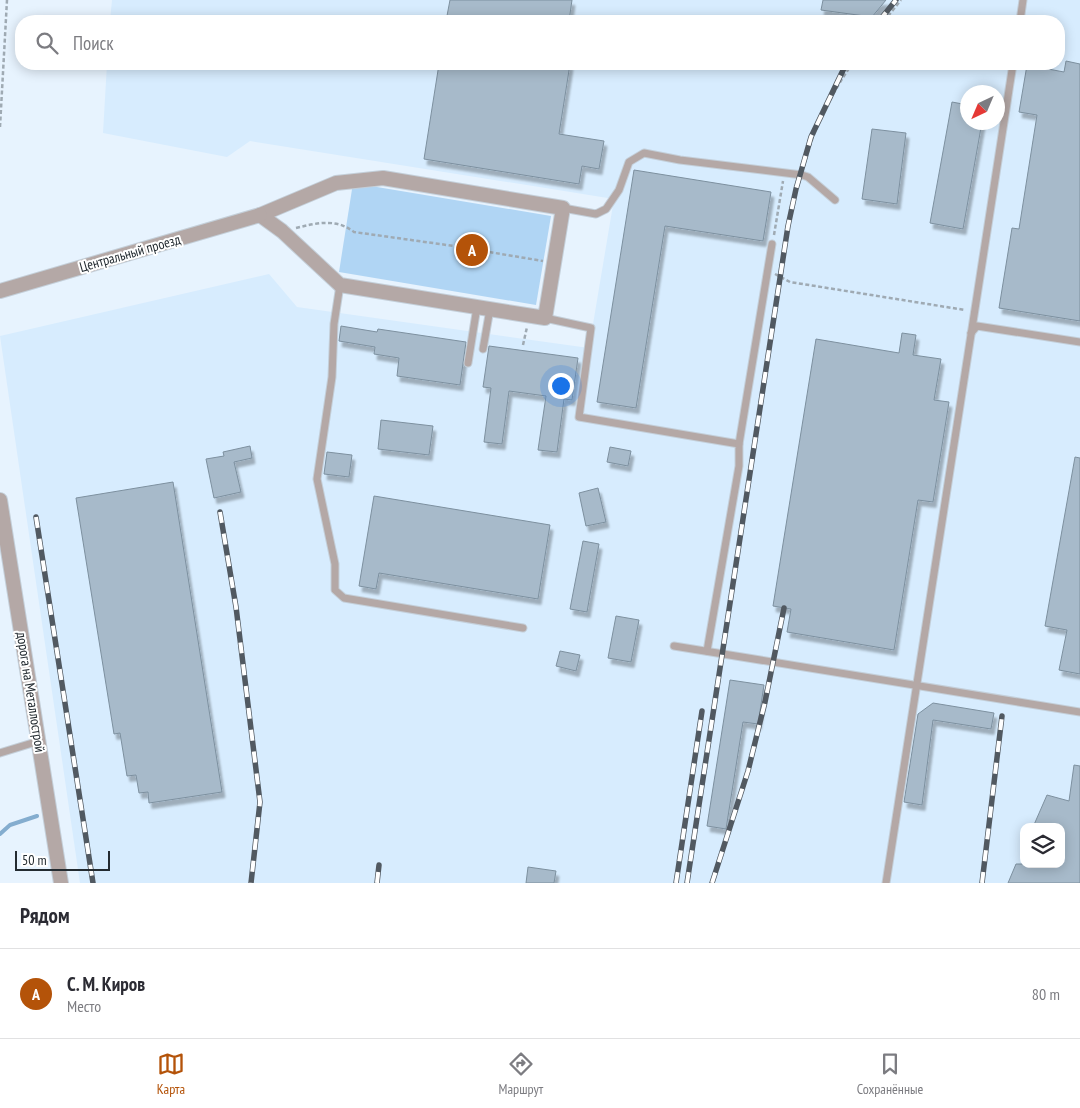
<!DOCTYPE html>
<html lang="ru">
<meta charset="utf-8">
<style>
:root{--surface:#fff;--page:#f7f7f7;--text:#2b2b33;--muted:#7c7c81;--line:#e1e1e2;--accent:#b45309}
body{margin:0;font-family:"PT Sans Narrow",sans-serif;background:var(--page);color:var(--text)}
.controls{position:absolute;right:15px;bottom:15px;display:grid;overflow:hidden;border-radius:10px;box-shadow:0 2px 12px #0003}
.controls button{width:45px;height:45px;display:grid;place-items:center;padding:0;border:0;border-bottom:1px solid var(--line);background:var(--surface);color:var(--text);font:25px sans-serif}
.compass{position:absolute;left:960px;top:85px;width:45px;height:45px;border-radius:50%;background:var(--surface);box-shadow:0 2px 12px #0003;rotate:224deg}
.scale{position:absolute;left:15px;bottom:12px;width:95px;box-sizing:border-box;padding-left:5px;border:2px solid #232b31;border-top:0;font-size:14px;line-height:18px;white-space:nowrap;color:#232b31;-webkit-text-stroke:4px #fff;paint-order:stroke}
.you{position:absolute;left:560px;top:385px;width:18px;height:18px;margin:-12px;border:4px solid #fff;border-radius:50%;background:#1a73e8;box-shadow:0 0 0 8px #1a73e833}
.badge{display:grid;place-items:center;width:32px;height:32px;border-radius:50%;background:var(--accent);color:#fff;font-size:16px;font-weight:700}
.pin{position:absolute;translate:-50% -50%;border:2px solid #fff;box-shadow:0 1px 5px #0006}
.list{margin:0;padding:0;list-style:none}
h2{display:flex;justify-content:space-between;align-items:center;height:65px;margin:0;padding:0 20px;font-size:21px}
h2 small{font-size:16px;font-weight:400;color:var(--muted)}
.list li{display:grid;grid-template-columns:32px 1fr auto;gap:15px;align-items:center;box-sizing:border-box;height:90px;padding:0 20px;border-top:1px solid var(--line)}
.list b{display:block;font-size:19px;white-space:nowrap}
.list p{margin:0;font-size:16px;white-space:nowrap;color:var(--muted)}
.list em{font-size:16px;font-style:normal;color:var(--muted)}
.icon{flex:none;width:28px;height:28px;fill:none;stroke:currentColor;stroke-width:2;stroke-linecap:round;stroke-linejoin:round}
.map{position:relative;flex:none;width:1080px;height:883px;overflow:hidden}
.search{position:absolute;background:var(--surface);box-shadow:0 2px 12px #0003;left:15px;right:15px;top:15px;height:55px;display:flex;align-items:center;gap:12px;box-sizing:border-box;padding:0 18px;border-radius:20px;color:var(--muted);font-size:19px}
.sheet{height:155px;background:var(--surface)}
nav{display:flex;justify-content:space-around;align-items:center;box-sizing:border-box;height:70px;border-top:1px solid var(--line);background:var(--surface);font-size:14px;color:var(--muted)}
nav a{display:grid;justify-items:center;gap:2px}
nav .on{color:var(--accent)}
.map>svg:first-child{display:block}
.built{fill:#d7ecfe;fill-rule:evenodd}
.green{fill:#b0d5f4}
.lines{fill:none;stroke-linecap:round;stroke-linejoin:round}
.stream{stroke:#84adcf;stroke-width:4}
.building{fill:#a7baca;stroke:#7d909f;filter:url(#shadow)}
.lane-casing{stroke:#c4cfd9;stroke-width:9}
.street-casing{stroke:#c4cfd9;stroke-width:16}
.path{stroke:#9faab3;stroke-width:2.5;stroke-dasharray:4 2.5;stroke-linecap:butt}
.lane{stroke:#b4a8a6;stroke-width:7}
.street{stroke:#b4a8a6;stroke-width:14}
.rail-casing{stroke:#515961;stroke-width:5.5}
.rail{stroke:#fff;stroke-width:4;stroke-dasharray:11;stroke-linecap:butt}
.labels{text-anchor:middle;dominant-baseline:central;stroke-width:4;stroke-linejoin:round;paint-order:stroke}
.street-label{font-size:14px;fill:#232b31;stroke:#fff}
</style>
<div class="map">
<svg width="1080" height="883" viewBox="0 0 1080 883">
<defs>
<filter id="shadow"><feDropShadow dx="3" dy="5.5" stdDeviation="1" flood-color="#0004"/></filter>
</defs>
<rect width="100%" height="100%" fill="#e7f3fe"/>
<!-- built -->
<path class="built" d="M 112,0 L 1080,0 L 1080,883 L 80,883 L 0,336 L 269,274 L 297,307 L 589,348 L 614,199 L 250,141 L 227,157 L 103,133 L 107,64 L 1059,64 L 1059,21 L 110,21 ZM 968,92 L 998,92 L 998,122 L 968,122 ZM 1024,827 L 1061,827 L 1061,864 L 1024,864 Z"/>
<!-- green -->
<path class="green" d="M 353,183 L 551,216 L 536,305 L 339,272 Z"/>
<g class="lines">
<!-- stream -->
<path class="stream" d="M 0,834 L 10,825 L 37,816"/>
</g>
<!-- building -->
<g class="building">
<path d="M 450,0 L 572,0 L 569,21 L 446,21 Z"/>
<path d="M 823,0 L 886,0 L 872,17 L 821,10 Z"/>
<path d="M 1066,61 L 1080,64 L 1080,321 L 999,308 L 1012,228 L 1019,229 L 1037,115 L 1019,112 L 1027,65 L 1064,72 Z"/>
<path d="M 439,64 L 570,64 L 559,134 L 604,141 L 599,169 L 582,166 L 579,184 L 424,159 Z"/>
<path d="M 952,102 L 968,105 L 968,122 L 982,122 L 963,229 L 930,223 Z"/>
<path d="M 872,129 L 906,133 L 897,204 L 862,199 Z"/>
<path d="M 634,170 L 771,192 L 763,241 L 665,226 L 636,408 L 597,402 Z"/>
<path d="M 341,326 L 377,332 L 378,329 L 466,342 L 460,385 L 397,376 L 399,358 L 374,354 L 375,347 L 339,341 Z"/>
<path d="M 902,333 L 916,335 L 913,355 L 941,359 L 934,400 L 949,402 L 933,502 L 918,500 L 894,650 L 787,632 L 791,609 L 773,606 L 816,339 L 899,353 Z"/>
<path d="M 489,346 L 578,358 L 572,400 L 564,399 L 557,452 L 538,450 L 546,396 L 509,391 L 502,444 L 484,442 L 491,388 L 483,387 Z"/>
<path d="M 381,420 L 433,426 L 429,455 L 378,449 Z"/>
<path d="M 250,446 L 252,458 L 234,462 L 241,492 L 214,498 L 206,459 L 224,456 L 223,452 Z"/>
<path d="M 610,447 L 631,451 L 628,466 L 607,462 Z"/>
<path d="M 327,452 L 352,455 L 349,477 L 324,474 Z"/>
<path d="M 1075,457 L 1080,458 L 1080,674 L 1059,670 L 1067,630 L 1045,626 Z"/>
<path d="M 173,482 L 222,792 L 149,803 L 148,792 L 139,793 L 136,775 L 127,776 L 120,733 L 114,734 L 76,498 Z"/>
<path d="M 598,488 L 606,522 L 586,526 L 579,493 Z"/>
<path d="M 374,496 L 550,525 L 538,599 L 379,573 L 376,589 L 359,586 Z"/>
<path d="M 583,541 L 599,544 L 587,612 L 570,609 Z"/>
<path d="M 616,616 L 639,620 L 631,662 L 608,658 Z"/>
<path d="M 560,651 L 580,655 L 576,671 L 556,666 Z"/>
<path d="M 730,680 L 764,685 L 758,724 L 743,722 L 726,829 L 707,826 Z"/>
<path d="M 933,703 L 994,713 L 991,729 L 933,720 L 922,805 L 904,802 L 918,714 Z"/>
<path d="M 1074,765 L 1080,766 L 1080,883 L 1008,883 L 1016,864 L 1061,864 L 1061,827 L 1033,827 L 1047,795 L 1069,801 Z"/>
<path d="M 528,867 L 556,871 L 554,883 L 526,883 Z"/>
</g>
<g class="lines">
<!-- lane casing -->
<g class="lane-casing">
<g id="lane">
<path d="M 1020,21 L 1023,0"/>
<path d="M 563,208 L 596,214 L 606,209 L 619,190 L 629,162 L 644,153 L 680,160 L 802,175 L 808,177 L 835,200"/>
<path d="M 340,285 L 334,324 L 332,377 L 317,479 L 335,564 L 335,590 L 344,598 L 523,628"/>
<path d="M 545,318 L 591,328 L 579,417 L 739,444 L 739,466 L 707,651"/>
<path d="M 971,333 L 977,326 L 1080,342"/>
<path d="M 483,349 L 490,309"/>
<path d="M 468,363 L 477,307"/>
<path d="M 739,444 L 772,244"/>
<path d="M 674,646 L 1080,712"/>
<path d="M 0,753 L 39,741"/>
<path d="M 886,883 L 1013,64"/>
</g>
</g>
<!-- street casing -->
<g class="street-casing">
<g id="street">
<path d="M 383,178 L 563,208 L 545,318 L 340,285 L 282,231 L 260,215 L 336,183 Z"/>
<path d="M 0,291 L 260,215"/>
<path d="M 0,500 L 61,883"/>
</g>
</g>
<!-- path -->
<g class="path">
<path d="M 884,21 L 901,0"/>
<path d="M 0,127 L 7,0"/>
<path d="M 804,166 C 813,130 831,94 852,64"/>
<path d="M 296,228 C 317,223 336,218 354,232 L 461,247"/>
<path d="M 774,235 L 783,181"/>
<circle cx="471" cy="250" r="11"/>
<path d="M 483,251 L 543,261"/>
<path d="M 775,274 L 790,282 L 965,310"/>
<path d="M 523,345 L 527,327"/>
</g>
<!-- lane -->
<use href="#lane" class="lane"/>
<!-- street -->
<use href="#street" class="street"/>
<!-- rail casing -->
<g class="rail-casing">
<g id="rail">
<path d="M 879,21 L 896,0"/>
<path d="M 220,512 L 236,607 L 260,802 L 251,883"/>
<path d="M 36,517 L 93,883"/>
<path d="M 377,883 L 379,865"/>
<path d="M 676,883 L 702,711"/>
<path d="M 687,883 L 788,226 L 796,189 L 811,137 L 846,64"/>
<path d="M 712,883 L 748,771 L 765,702 L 784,608"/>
<path d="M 982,883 L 1002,716"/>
</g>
</g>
<!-- rail -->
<use href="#rail" class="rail"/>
</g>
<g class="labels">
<!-- street labels -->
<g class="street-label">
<text transform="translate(130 253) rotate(-16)">Центральный проезд</text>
<text transform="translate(31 692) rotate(81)">дорога на Металлострой</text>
</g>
</g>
</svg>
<div class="controls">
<button><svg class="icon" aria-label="layers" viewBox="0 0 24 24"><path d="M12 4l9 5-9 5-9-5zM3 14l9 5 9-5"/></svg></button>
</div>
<svg class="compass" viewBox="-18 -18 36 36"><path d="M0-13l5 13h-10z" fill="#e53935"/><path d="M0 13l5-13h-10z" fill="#7c7c81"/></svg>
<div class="scale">50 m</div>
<div class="you"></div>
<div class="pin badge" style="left:472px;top:250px">A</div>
<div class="search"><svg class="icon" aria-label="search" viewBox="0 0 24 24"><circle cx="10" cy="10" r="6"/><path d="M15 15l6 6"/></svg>Поиск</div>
</div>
<section class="sheet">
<h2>Рядом<small></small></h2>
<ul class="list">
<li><span class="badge">A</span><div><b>С. М. Киров</b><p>Место</p></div><em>80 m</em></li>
</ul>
</section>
<nav>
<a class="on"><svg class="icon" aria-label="map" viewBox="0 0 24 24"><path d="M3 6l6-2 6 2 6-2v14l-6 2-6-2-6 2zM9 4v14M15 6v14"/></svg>Карта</a>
<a><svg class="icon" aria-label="directions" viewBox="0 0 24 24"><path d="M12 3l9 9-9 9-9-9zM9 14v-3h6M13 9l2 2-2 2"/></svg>Маршрут</a>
<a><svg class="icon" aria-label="saved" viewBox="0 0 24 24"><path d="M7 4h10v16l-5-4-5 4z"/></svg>Сохранённые</a>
</nav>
